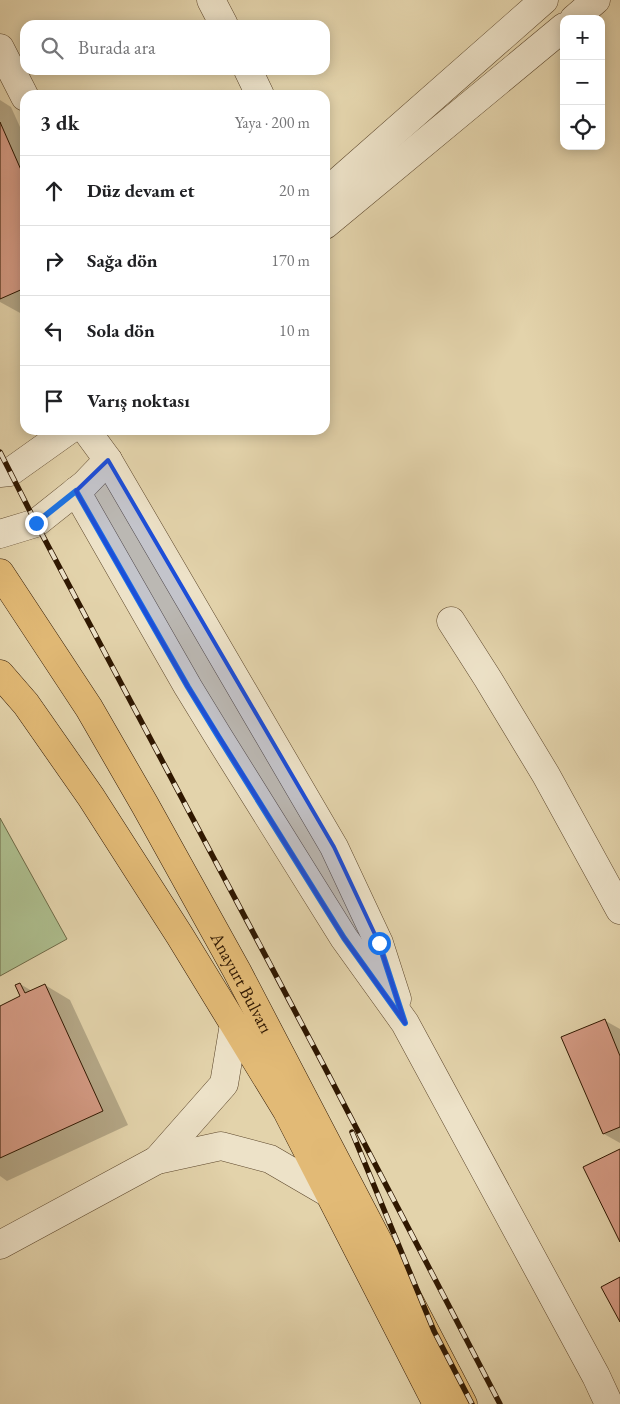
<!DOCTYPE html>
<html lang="tr">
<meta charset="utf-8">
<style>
:root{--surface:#fff;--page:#f6f6f6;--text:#202124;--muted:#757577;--line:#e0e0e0}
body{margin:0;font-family:"EB Garamond",serif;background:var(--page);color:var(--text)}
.controls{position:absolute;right:15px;top:15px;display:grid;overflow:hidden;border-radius:10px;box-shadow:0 2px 12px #0003}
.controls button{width:45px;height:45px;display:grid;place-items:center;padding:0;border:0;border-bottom:1px solid var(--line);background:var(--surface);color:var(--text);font:25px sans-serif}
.stop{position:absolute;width:15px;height:15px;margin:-11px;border:4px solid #1a73e8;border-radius:50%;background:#fff}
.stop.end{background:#1a73e8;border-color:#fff;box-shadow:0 1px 5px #0008}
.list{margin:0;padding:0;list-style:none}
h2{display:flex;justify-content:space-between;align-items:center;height:65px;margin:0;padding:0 20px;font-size:21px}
h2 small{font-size:16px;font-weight:400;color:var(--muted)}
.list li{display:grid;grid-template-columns:32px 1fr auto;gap:15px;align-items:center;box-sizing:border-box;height:70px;padding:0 20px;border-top:1px solid var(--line)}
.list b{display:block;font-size:19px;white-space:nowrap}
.list em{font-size:16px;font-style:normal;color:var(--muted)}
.icon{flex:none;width:28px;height:28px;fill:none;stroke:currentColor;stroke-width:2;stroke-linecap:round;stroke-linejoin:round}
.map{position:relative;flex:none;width:620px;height:1404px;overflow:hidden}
.search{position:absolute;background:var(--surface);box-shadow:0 2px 12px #0003;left:20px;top:20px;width:310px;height:55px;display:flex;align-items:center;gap:12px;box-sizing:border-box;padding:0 18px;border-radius:15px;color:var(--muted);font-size:19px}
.panel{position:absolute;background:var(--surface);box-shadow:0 2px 12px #0003;left:20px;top:90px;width:310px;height:345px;border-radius:15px}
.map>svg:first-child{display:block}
.green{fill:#adbe8e;stroke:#6e6a47}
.shadow{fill:#0003}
.building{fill:#d69c86;stroke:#2f1700}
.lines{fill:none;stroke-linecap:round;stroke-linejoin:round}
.minor-casing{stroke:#5c462b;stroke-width:29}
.major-casing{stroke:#2f1700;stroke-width:29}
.minor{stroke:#ede2c8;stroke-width:28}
.major{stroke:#e2ba76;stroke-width:28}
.rail-casing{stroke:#2f1700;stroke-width:5.5}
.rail{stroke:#ede2c8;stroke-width:4;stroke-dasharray:11;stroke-linecap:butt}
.route{stroke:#1a73e8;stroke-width:6}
.marked{fill:#1d4ed8;fill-opacity:0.2;stroke:#1d4ed8;stroke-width:4;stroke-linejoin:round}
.labels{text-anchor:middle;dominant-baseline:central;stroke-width:5;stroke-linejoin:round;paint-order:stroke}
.street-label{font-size:18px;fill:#2f1700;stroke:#ede2c8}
</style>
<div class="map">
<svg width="620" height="1404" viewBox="0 0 620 1404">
<rect width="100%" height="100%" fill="#e3d3ab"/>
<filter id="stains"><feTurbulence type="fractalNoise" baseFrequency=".004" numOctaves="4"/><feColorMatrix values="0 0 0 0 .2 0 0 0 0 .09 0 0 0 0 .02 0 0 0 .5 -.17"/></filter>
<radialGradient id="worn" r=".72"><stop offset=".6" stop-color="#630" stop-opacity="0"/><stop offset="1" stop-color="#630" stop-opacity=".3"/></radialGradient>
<!-- green -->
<path class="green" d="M 0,818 L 67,939 L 0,976 Z"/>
<!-- shadow -->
<g class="shadow">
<path d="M 0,100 L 11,107 L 25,138 L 25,313 L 22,314 L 0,302 Z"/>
<path d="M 20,984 L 32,991 L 45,985 L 70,1000 L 128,1125 L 7,1181 L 0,1176 L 0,1007 L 22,997 Z"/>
<path d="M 604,1020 L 620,1029 L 620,1143 L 604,1134 Z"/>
</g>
<!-- building -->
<g class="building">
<path d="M 0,122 L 25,179 L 25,288 L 0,299 Z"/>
<path d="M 20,983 L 25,993 L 45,984 L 103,1111 L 0,1158 L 0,1006 L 20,996 L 15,985 Z"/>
<path d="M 605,1019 L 620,1056 L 620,1127 L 603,1134 L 561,1037 Z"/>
<path d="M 620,1149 L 620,1242 L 583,1167 Z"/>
<path d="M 620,1277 L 620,1322 L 601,1287 Z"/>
</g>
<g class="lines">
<!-- minor casing -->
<g class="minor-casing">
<g id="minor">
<path d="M 211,0 L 224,25"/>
<path d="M 574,19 L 596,0"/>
<path d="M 0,48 L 25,97"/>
<path d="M 248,70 L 260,95"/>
<path d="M 325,193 L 544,0"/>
<path d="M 325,225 L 564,27"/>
<path d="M 86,430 L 108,460 L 334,847 L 379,943 L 397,999"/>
<path d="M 0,473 L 10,472 L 69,430"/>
<path d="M 76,491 L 188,687 L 218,736 L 344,938 L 405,1023 L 596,1376 L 609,1404"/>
<path d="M 0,534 L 36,523 L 85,484 L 108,460"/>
<path d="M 451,621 L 488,679 L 546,775 L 620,910"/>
<path d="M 157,1160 L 224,1084 L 234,1024"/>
<path d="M 0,1245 L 157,1160 L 221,1146 L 270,1159 L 330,1194"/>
</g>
</g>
<!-- major casing -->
<g class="major-casing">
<g id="major">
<path id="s1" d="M 0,573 L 89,708 L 145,805 L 237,971 L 463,1404"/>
<path d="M 0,674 L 26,704 L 91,797 L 180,936 L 287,1111 L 437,1404"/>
</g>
</g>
<!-- minor -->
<use href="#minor" class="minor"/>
<!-- major -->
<use href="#major" class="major"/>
<!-- rail casing -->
<g class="rail-casing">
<g id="rail">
<path d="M 0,452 L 36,523 L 324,1066 L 500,1404"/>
<path d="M 352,1132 L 434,1331 L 472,1404"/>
</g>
</g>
<!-- rail -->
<use href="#rail" class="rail"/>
</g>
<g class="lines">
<!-- route -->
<path class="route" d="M 36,523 L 76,491 L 188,687 L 218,736 L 344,938 L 405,1023 L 379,943"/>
</g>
<!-- marked area -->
<path class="marked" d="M 108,460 L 334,847 L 379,943 L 405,1023 L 344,938 L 188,687 L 76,491 Z"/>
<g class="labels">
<!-- street labels -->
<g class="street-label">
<text stroke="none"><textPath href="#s1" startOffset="476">Anayurt Bulvarı</textPath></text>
</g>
</g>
<rect width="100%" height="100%" filter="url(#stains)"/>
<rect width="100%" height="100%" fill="url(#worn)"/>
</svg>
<div class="controls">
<button>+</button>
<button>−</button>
<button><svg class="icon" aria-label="locate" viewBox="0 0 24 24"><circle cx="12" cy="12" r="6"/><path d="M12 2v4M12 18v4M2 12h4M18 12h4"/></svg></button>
</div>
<div class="stop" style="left:379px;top:943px"></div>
<div class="stop end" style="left:36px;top:523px"></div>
<div class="search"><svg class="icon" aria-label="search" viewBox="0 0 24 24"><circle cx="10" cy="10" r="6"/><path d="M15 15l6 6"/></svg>Burada ara</div>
<section class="panel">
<h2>3 dk<small>Yaya · 200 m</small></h2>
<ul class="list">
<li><svg class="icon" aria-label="ahead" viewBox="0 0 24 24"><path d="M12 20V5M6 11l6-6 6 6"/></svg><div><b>Düz devam et</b></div><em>20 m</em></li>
<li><svg class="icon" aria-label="right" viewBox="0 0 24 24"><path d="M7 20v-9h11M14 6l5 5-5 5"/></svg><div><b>Sağa dön</b></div><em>170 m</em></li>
<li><svg class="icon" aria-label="left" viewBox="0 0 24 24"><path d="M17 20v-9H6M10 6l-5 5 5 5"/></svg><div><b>Sola dön</b></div><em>10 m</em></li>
<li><svg class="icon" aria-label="arrive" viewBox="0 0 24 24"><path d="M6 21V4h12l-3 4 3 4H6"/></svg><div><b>Varış noktası</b></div></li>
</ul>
</section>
</div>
